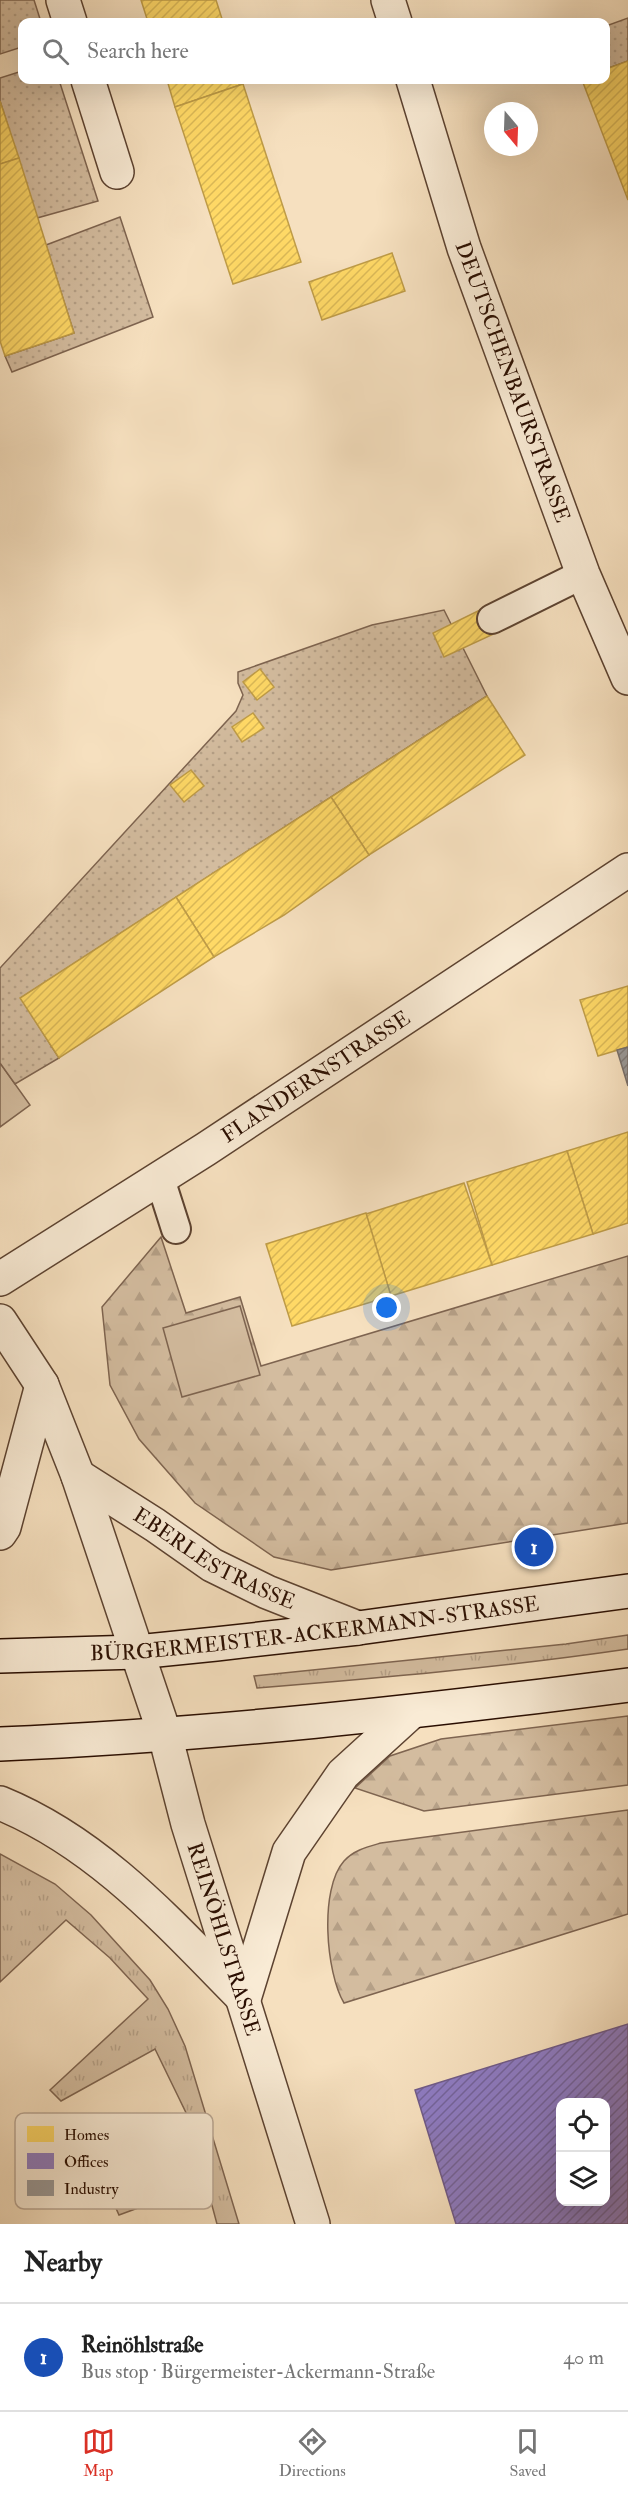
<!DOCTYPE html>
<meta charset="utf-8">
<style>
:root{--surface:#fff;--page:#f2f2f2;--text:#222;--muted:#767676;--line:#e0e0e0;--accent:#d93025}
body{margin:0;font-family:"IM FELL Double Pica",serif;background:var(--page);color:var(--text)}
.controls{position:absolute;right:18px;bottom:18px;display:grid;overflow:hidden;border-radius:12px;box-shadow:0 6px 24px #0002}
.controls button{width:54px;height:54px;display:grid;place-items:center;padding:0;border:0;border-bottom:2px solid var(--line);background:var(--surface);color:var(--text);font:30px sans-serif}
.compass{position:absolute;left:484px;top:102px;width:54px;height:54px;border-radius:50%;background:var(--surface);box-shadow:0 6px 24px #0002;rotate:161deg}
.you{position:absolute;left:387px;top:1308px;width:21px;height:21px;margin:-15px;border:4px solid #fff;border-radius:50%;background:#1a73e8;box-shadow:0 0 0 9px #1a73e833}
.badge{display:grid;place-items:center;width:39px;height:39px;border-radius:50%;background:var(--accent);color:#fff;font-size:20px;font-weight:700}
.pin{position:absolute;translate:-50% -50%;border:3px solid #fff;box-shadow:0 2px 6px #0006}
.list{margin:0;padding:0;list-style:none}
h2{display:flex;justify-content:space-between;align-items:center;height:78px;margin:0;padding:0 24px;font-size:26px}
h2 small{font-size:20px;font-weight:400;color:var(--muted)}
.list li{display:grid;grid-template-columns:39px 1fr auto;gap:18px;align-items:center;box-sizing:border-box;height:108px;padding:0 24px;border-top:2px solid var(--line)}
.list b{display:block;font-size:22px;white-space:nowrap}
.list p{margin:0;font-size:20px;white-space:nowrap;color:var(--muted)}
.list em{font-size:20px;font-style:normal;color:var(--muted)}
.icon{flex:none;width:33px;height:33px;fill:none;stroke:currentColor;stroke-width:2;stroke-linecap:round;stroke-linejoin:round}
.map{position:relative;flex:none;width:628px;height:2224px;overflow:hidden}
.search{position:absolute;background:var(--surface);box-shadow:0 6px 24px #0002;left:18px;right:18px;top:18px;height:66px;display:flex;align-items:center;gap:15px;box-sizing:border-box;padding:0 21px;border-radius:12px;color:var(--muted);font-size:22px}
.sheet{height:186px;background:var(--surface)}
nav{display:flex;justify-content:space-around;align-items:center;box-sizing:border-box;height:84px;border-top:2px solid var(--line);background:var(--surface);font-size:16px;color:var(--muted)}
nav a{display:grid;justify-items:center;gap:3px}
nav .on{color:var(--accent)}
.map>svg:first-child{display:block}
.grass{fill:url(#grass-tufts);stroke:#7e6450;stroke-width:1.5}
.forest{fill:url(#forest-firs);stroke:#7e6450;stroke-width:1.5}
.park{fill:#d3bc9f;stroke:#7e6450;stroke-width:1.5}
.garden{fill:url(#garden-dots);stroke:#7e6450;stroke-width:1.5}
.homes{fill:url(#homes-hatch);stroke:#bf9c47;stroke-width:1.5}
.offices{fill:url(#offices-hatch);stroke:#705b88;stroke-width:1.5;fill-rule:evenodd}
.industry{fill:url(#industry-hatch);stroke:#776f6b;stroke-width:1.5}
.lines{fill:none;stroke-linecap:round;stroke-linejoin:round}
.service-casing{stroke:#5c4230;stroke-width:32}
.minor-casing{stroke:#5c4230;stroke-width:36}
.tertiary-casing{stroke:#5c4230;stroke-width:36}
.secondary-casing{stroke:#290d00;stroke-width:36}
.service{stroke:#f9ebd5;stroke-width:28}
.minor{stroke:#f9ebd5;stroke-width:33}
.tertiary{stroke:#f9ebd5;stroke-width:33}
.secondary{stroke:#f9ebd5;stroke-width:33}
.labels{text-anchor:middle;dominant-baseline:central;stroke-width:6;stroke-linejoin:round;paint-order:stroke}
.street-label{font-size:21px;fill:#290d00;stroke:#f9ebd5}
.key{fill:#f9ebd5;stroke:#bba895;stroke-width:1.5}
.key-label{font-size:16px;fill:#290d00}
</style>
<div class="map">
<svg width="628" height="2224" viewBox="0 0 628 2224">
<defs>
<pattern id="grass-tufts" width="24" height="20" patternUnits="userSpaceOnUse" patternTransform="scale(1.5)"><rect width="24" height="20" fill="#d3bc9f"/><path d="M3 7l-1-3M5 7V3M7 7l1-3M15 17l-1-3M17 17v-4M19 17l1-3" fill="none" stroke="#b5a087"/></pattern>
<pattern id="forest-firs" width="22" height="20" patternUnits="userSpaceOnUse" patternTransform="scale(1.5)"><rect width="22" height="20" fill="#d3bc9f"/><path d="M5 1l3.5 6h-7zM16 11l3.5 6h-7z" fill="#b5a087"/></pattern>
<pattern id="garden-dots" width="8" height="8" patternUnits="userSpaceOnUse" patternTransform="scale(1.5)"><rect width="8" height="8" fill="#d3bc9f"/><path d="M2 2h.1M6 6h.1" fill="none" stroke="#b5a087" stroke-width="1.8" stroke-linecap="round"/></pattern>
<pattern id="homes-hatch" width="6" height="6" patternUnits="userSpaceOnUse" patternTransform="scale(1.5)"><rect width="6" height="6" fill="#ffd966"/><path d="M-1 1l2-2M0 6l6-6M5 7l2-2" fill="none" stroke="#dbb957"/></pattern>
<pattern id="offices-hatch" width="6" height="6" patternUnits="userSpaceOnUse" patternTransform="scale(1.5)"><rect width="6" height="6" fill="#8e7cc3"/><path d="M-1 1l2-2M0 6l6-6M5 7l2-2" fill="none" stroke="#74649c"/></pattern>
<pattern id="industry-hatch" width="6" height="6" patternUnits="userSpaceOnUse" patternTransform="scale(1.5)"><rect width="6" height="6" fill="#999"/><path d="M-1 1l2-2M0 6l6-6M5 7l2-2" fill="none" stroke="#7d7b7a"/></pattern>
</defs>
<rect width="100%" height="100%" fill="#f6e0bf"/>
<filter id="stains"><feTurbulence type="fractalNoise" baseFrequency=".00333" numOctaves="4"/><feColorMatrix values="0 0 0 0 .2 0 0 0 0 .09 0 0 0 0 .02 0 0 0 .5 -.17"/></filter>
<radialGradient id="worn" r=".72"><stop offset=".6" stop-color="#630" stop-opacity="0"/><stop offset="1" stop-color="#630" stop-opacity=".3"/></radialGradient>
<!-- grass -->
<g class="grass">
<path d="M 628,1635 L 628,1649 C 505,1667 381,1678 257,1688 L 254,1676 L 566,1644 Z"/>
<path d="M 0,1854 L 55,1884 L 91,1915 L 150,1980 L 168,2009 L 185,2046 L 239,2224 L 217,2224 L 206,2183 L 119,2215 L 115,2206 L 208,2158 L 155,2049 L 61,2101 L 50,2090 L 148,1999 L 110,1958 L 66,1920 L 0,1982 Z"/>
</g>
<!-- forest -->
<g class="forest">
<path d="M 161,1237 L 186,1313 L 240,1297 L 261,1366 L 628,1256 L 628,1523 L 331,1570 L 274,1557 L 195,1503 L 139,1439 L 110,1385 L 102,1307 Z"/>
<path d="M 628,1716 L 628,1785 L 424,1811 L 355,1788 L 390,1756 L 441,1739 Z"/>
<path d="M 628,1810 L 628,1914 L 344,2003 C 326,1973 319,1889 344,1861 C 354,1850 367,1847 381,1843 Z"/>
</g>
<!-- park -->
<g class="park">
<path d="M 0,1063 L 30,1105 L 0,1127 Z"/>
<path d="M 240,1306 L 260,1375 L 182,1397 L 163,1328 Z"/>
</g>
<!-- garden -->
<g class="garden">
<path d="M 0,0 L 34,0 L 41,22 L 22,22 L 22,47 L 0,54 Z"/>
<path d="M 628,18 L 628,61 L 606,69 L 606,26 Z"/>
<path d="M 22,71 L 22,80 L 59,80 L 98,201 L 37,218 L 0,101 L 0,78 Z"/>
<path d="M 120,217 L 153,317 L 12,372 L 5,356 L 74,333 L 46,245 Z"/>
<path d="M 444,610 L 487,696 L 21,998 L 59,1058 L 15,1084 L 0,1063 L 0,968 L 236,711 L 243,695 L 238,683 L 238,672 L 372,625 Z"/>
</g>
<!-- homes -->
<g class="homes">
<path d="M 141,0 L 216,0 L 223,22 L 148,22 Z"/>
<path d="M 628,61 L 628,200 L 582,80 L 606,80 L 606,69 Z"/>
<path d="M 167,80 L 242,80 L 243,84 L 175,107 Z"/>
<path d="M 243,84 L 301,262 L 233,284 L 175,107 Z"/>
<path d="M 0,101 L 19,158 L 0,164 Z"/>
<path d="M 19,158 L 74,333 L 5,356 L 0,341 L 0,164 Z"/>
<path d="M 392,253 L 405,291 L 322,320 L 309,282 Z"/>
<path d="M 486,607 L 498,632 L 444,657 L 433,633 Z"/>
<path d="M 260,669 L 274,687 L 257,700 L 243,682 Z"/>
<path d="M 487,696 L 525,755 L 369,855 L 331,797 Z"/>
<path d="M 253,713 L 264,728 L 242,742 L 232,727 Z"/>
<path d="M 191,770 L 204,786 L 184,802 L 170,785 Z"/>
<path d="M 331,797 L 369,855 L 284,915 L 214,957 L 176,897 Z"/>
<path d="M 176,897 L 214,957 L 59,1058 L 20,998 Z"/>
<path d="M 628,986 L 628,1047 L 598,1056 L 580,1000 Z"/>
<path d="M 628,1132 L 628,1223 L 593,1234 L 567,1151 Z"/>
<path d="M 567,1151 L 593,1234 L 492,1265 L 467,1182 Z"/>
<path d="M 464,1183 L 492,1265 L 391,1296 L 366,1214 Z"/>
<path d="M 366,1213 L 391,1296 L 292,1326 L 266,1244 Z"/>
</g>
<!-- offices -->
<path class="offices" d="M 628,2024 L 628,2224 L 456,2224 L 415,2090 ZM 560,2102 L 606,2102 L 606,2202 L 560,2202 Z"/>
<!-- industry -->
<path class="industry" d="M 628,1047 L 628,1086 L 617,1050 Z"/>
<g class="lines">
<!-- service casing -->
<g class="service-casing">
<g id="service">
<path d="M 492,619 L 583,574"/>
<path d="M 160,1179 L 176,1229"/>
</g>
</g>
<!-- minor casing -->
<g class="minor-casing">
<g id="minor">
<path d="M 63,0 L 70,22"/>
<path d="M 88,80 L 117,172"/>
<path id="s1" d="M 0,1279 L 206,1149 L 628,870"/>
<path d="M 0,1321 L 42,1385 L 78,1476 L 137,1652"/>
<path id="s2" d="M 78,1476 L 155,1525 L 212,1565 L 267,1592 L 358,1628"/>
<path d="M 0,1533 L 4,1527 L 42,1385"/>
</g>
</g>
<!-- tertiary casing -->
<g class="tertiary-casing">
<g id="tertiary">
<path d="M 388,0 L 395,22"/>
<path id="s3" d="M 413,80 L 464,248 L 583,574 L 628,678"/>
<path id="s4" d="M 137,1652 L 165,1735 L 188,1824 L 313,2224"/>
<path d="M 0,1803 C 98,1843 168,1922 241,1996"/>
<path d="M 244,1999 L 289,1852 L 343,1774 L 410,1713"/>
</g>
</g>
<!-- secondary casing -->
<g class="secondary-casing">
<g id="secondary">
<path id="s5" d="M 0,1656 L 137,1652 L 216,1644 L 358,1628 L 628,1591"/>
<path d="M 0,1744 C 211,1735 419,1712 628,1685"/>
</g>
</g>
<!-- service -->
<use href="#service" class="service"/>
<!-- minor -->
<use href="#minor" class="minor"/>
<!-- tertiary -->
<use href="#tertiary" class="tertiary"/>
<!-- secondary -->
<use href="#secondary" class="secondary"/>
</g>
<g class="labels">
<!-- street labels -->
<g class="street-label">
<text stroke="none"><textPath href="#s3" startOffset="318">DEUTSCHENBAURSTRASSE</textPath></text>
<text stroke="none"><textPath href="#s1" startOffset="375">FLANDERNSTRASSE</textPath></text>
<text stroke="none"><textPath href="#s2" startOffset="160">EBERLESTRASSE</textPath></text>
<text stroke="none"><textPath href="#s5" startOffset="316">BÜRGERMEISTER-ACKERMANN-STRASSE</textPath></text>
<text stroke="none"><textPath href="#s4" startOffset="300">REINÖHLSTRASSE</textPath></text>
</g>
</g>
<!-- legend -->
<rect x="15" y="2113" width="198" height="96" rx="9" class="key"/>
<rect x="27" y="2126" width="27" height="16" fill="#ffd966"/>
<rect x="27" y="2153" width="27" height="16" fill="#8e7cc3"/>
<rect x="27" y="2180" width="27" height="16" fill="#999"/>
<g class="key-label">
<text x="64" y="2140">Homes</text>
<text x="64" y="2167">Offices</text>
<text x="64" y="2194">Industry</text>
</g>
<rect width="100%" height="100%" filter="url(#stains)"/>
<rect width="100%" height="100%" fill="url(#worn)"/>
</svg>
<div class="controls">
<button><svg class="icon" aria-label="locate" viewBox="0 0 24 24"><circle cx="12" cy="12" r="6"/><path d="M12 2v4M12 18v4M2 12h4M18 12h4"/></svg></button>
<button><svg class="icon" aria-label="layers" viewBox="0 0 24 24"><path d="M12 4l9 5-9 5-9-5zM3 14l9 5 9-5"/></svg></button>
</div>
<svg class="compass" viewBox="-18 -18 36 36"><path d="M0-13l5 13h-10z" fill="#e53935"/><path d="M0 13l5-13h-10z" fill="#767676"/></svg>
<div class="you"></div>
<div class="pin badge" style="left:534px;top:1547px;background:#1a4fb4">1</div>
<div class="search"><svg class="icon" aria-label="search" viewBox="0 0 24 24"><circle cx="10" cy="10" r="6"/><path d="M15 15l6 6"/></svg>Search here</div>
</div>
<section class="sheet">
<h2>Nearby<small></small></h2>
<ul class="list">
<li><span class="badge" style="background:#1a4fb4">1</span><div><b>Reinöhlstraße</b><p>Bus stop · Bürgermeister-Ackermann-Straße</p></div><em>40 m</em></li>
</ul>
</section>
<nav>
<a class="on"><svg class="icon" aria-label="map" viewBox="0 0 24 24"><path d="M3 6l6-2 6 2 6-2v14l-6 2-6-2-6 2zM9 4v14M15 6v14"/></svg>Map</a>
<a><svg class="icon" aria-label="directions" viewBox="0 0 24 24"><path d="M12 3l9 9-9 9-9-9zM9 14v-3h6M13 9l2 2-2 2"/></svg>Directions</a>
<a><svg class="icon" aria-label="saved" viewBox="0 0 24 24"><path d="M7 4h10v16l-5-4-5 4z"/></svg>Saved</a>
</nav>
